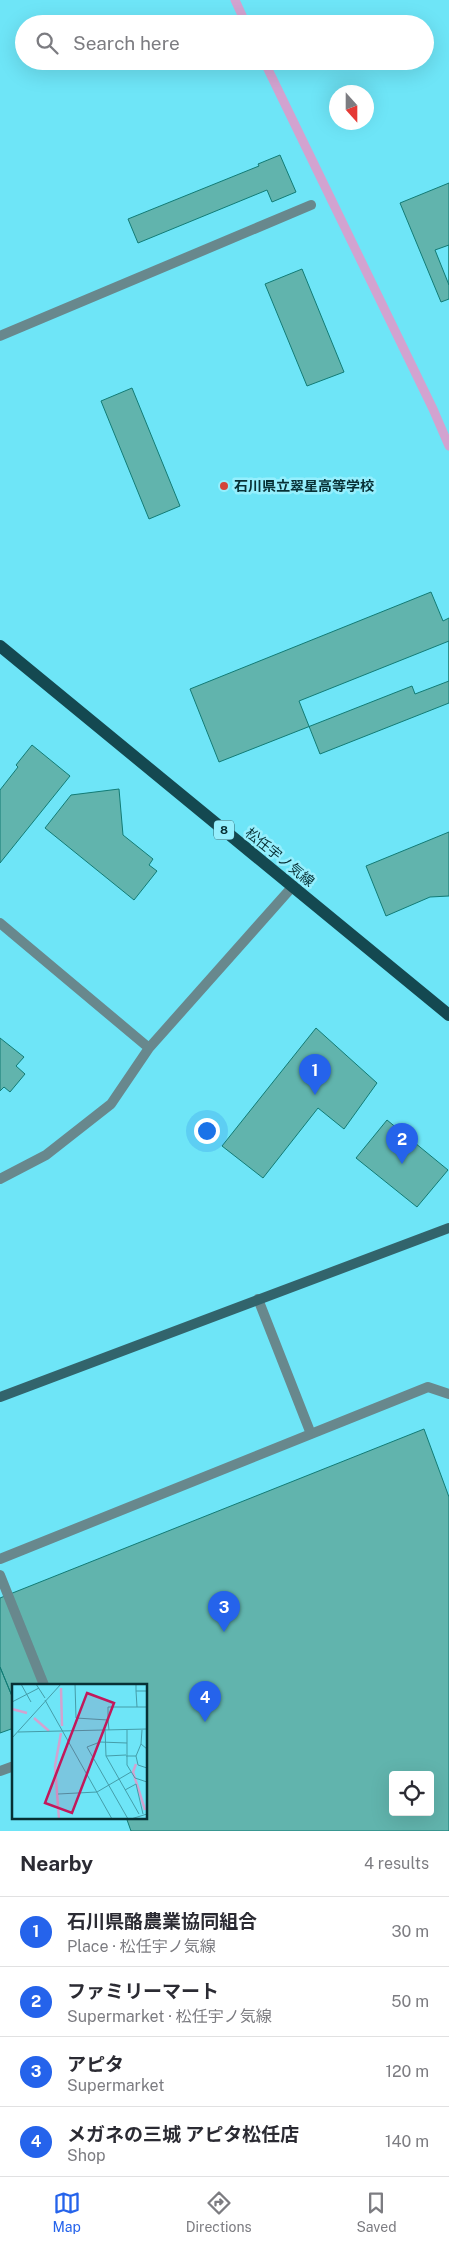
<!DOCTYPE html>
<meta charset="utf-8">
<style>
:root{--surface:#fff;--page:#f2f2f3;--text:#2b2b33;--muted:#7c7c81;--line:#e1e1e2;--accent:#2563eb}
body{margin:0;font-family:"Public Sans","Noto Sans JP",sans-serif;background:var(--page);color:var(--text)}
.controls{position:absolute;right:15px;bottom:15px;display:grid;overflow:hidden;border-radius:5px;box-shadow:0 5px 20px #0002}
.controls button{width:45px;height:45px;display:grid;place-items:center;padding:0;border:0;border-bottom:1px solid var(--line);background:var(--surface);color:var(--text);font:25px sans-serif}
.compass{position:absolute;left:329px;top:85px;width:45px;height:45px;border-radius:50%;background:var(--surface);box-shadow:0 5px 20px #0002;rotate:159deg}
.you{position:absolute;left:206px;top:1130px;width:18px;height:18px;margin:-12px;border:4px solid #fff;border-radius:50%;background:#1a73e8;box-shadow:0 0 0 8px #1a73e833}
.badge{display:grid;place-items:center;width:32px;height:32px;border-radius:50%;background:var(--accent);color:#fff;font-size:16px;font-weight:700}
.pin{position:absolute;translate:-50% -41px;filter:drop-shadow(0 1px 2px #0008)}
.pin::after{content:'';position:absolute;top:26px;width:18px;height:15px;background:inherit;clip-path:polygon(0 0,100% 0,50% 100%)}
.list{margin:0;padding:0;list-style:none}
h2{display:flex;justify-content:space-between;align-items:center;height:65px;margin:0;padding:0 20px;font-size:21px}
h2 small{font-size:16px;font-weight:400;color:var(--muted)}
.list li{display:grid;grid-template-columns:32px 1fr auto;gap:15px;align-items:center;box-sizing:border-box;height:70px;padding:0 20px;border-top:1px solid var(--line)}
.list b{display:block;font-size:19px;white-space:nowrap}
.list p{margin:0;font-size:16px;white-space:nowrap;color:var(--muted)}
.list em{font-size:16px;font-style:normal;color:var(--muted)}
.icon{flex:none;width:28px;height:28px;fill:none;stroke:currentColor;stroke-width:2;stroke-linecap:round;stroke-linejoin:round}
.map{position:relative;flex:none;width:449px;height:1831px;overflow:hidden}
.search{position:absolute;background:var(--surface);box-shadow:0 5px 20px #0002;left:15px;right:15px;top:15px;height:55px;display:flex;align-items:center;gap:12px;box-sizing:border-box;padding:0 18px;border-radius:28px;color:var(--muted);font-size:19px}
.sheet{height:345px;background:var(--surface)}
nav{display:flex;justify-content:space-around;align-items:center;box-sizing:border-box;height:70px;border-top:1px solid var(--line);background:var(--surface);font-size:14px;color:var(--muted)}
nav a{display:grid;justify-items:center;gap:2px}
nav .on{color:var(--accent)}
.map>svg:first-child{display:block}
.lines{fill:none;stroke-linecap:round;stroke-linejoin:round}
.stream{stroke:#d2a3d0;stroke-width:9}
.building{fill:#61b4ad;stroke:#127b75;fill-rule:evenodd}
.lane{stroke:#68888d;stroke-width:10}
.street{stroke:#68888d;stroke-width:10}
.secondary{stroke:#32646c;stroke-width:10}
.primary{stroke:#144951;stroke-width:12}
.poi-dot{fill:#d3453a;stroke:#95effd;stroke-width:2}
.labels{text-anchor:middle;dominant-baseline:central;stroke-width:5;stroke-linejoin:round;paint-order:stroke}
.shield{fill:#95effd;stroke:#326971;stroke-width:1}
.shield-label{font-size:12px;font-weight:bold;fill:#073035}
.poi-label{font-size:14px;font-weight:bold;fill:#073035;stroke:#95effd;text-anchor:start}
.street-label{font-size:14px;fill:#073035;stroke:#95effd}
.inset-river{fill:none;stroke:#d2a3d0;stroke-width:2.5}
.inset-road{fill:none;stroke:#459da9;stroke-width:1}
.view{fill:#c2185b;fill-opacity:0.15;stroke:#c2185b;stroke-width:2.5}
.inset-edge{fill:none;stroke:#073035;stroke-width:2.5}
</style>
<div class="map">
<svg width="449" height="1831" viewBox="0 0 449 1831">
<rect width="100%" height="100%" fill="#6ee5f7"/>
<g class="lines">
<path class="stream" d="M235,0L246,24
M264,61L433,409L449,446"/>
</g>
<path class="building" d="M280,155L296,192L272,202L267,190L138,243L128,219L259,166L258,164Z
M449,183V299L441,302L400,203Z
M449,245V285L435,250Z
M302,269L344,372L307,386L265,284Z
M132,388L180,506L149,519L101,401Z
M431,592L443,621L449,618V681L415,694L412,686L219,762L190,689Z
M449,641V703L320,754L299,701Z
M32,745L70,776L0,863V790L18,767L16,765Z
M119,789L123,835L153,859L149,865L157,871L134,900L45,828L71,795Z
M449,832V896L430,897L386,916L366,866Z
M316,1028L377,1083L344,1129L318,1108L263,1178L222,1146Z
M0,1038L24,1057L16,1066L25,1074L10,1092L4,1087L0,1091Z
M387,1120L448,1170L417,1207L356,1158Z
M424,1429L449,1497V1831H131L126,1817H146V1685H14V1701L0,1667V1598ZM393,1775H430V1812H393Z
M0,1667L14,1701V1728L0,1733Z"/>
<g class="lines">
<path class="lane" d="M258,1299L311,1434
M0,1559L428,1387L449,1394
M0,1575L44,1685
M0,1771L14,1766"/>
<path class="street" d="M0,336L311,205
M0,923L149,1048L111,1104L46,1155L0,1179
M149,1048L293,886"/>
<path class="secondary" d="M0,1397L449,1228"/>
<path class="primary" d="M0,646L449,1015"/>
</g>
<circle class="poi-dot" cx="224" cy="486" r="5"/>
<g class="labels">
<rect class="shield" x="214" y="820.5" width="20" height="19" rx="4"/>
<g class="shield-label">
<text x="224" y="830">8</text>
</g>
<g class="poi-label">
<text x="234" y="486">石川県立翠星高等学校</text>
</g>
<g class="street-label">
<text transform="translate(280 857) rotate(39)">松任宇ノ気線</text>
</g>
</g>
<g transform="translate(12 1684)">
<rect width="135" height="135" fill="#6ee5f7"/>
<path class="inset-river" d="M49,4L50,42M0,25L15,29M22,34L37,47M124,80L121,88L133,126M47,135L43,82L49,49"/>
<path class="inset-road" d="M9,0L19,18M24,0L33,14M63,0L64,34L96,36L97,46M124,0V7H135M124,7L125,23H135M33,16L100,135M0,18L27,4M96,36V23H125M93,45L94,72L127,130M115,46V81L123,94L135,98M130,46L129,60L135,65M6,48L135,45M0,54L49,0M115,59L88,58L75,63L116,135M94,72L114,71M114,72H124L129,60M124,72L126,81L135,84M113,106L124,100L131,130M46,110L85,108L119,88M119,135L135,130"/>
<path class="view" d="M75,9L102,19L60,129L33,119Z"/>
<rect width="135" height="135" class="inset-edge"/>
</g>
</svg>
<div class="controls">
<button><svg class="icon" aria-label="locate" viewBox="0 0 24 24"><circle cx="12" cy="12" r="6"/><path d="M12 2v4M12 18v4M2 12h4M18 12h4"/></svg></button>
</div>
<svg class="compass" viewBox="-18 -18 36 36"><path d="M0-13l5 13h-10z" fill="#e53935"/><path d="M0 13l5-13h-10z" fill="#7c7c81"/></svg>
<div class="you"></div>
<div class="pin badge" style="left:315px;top:1095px">1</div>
<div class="pin badge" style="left:402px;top:1164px">2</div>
<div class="pin badge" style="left:224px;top:1632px">3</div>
<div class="pin badge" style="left:205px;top:1722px">4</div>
<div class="search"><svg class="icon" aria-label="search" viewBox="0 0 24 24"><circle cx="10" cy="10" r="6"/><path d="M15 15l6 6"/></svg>Search here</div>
</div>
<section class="sheet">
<h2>Nearby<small>4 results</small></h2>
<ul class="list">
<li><span class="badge">1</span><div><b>石川県酪農業協同組合</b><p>Place · 松任宇ノ気線</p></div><em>30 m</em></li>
<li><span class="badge">2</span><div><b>ファミリーマート</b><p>Supermarket · 松任宇ノ気線</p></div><em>50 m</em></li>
<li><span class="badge">3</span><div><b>アピタ</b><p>Supermarket</p></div><em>120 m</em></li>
<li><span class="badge">4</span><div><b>メガネの三城 アピタ松任店</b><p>Shop</p></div><em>140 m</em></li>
</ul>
</section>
<nav>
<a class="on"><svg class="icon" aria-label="map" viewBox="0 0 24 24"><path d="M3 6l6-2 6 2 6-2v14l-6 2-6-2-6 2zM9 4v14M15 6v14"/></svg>Map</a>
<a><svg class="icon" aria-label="directions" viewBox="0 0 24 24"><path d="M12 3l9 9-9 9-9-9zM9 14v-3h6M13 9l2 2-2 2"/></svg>Directions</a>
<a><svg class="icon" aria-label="saved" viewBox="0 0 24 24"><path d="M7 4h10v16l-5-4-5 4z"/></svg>Saved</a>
</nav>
